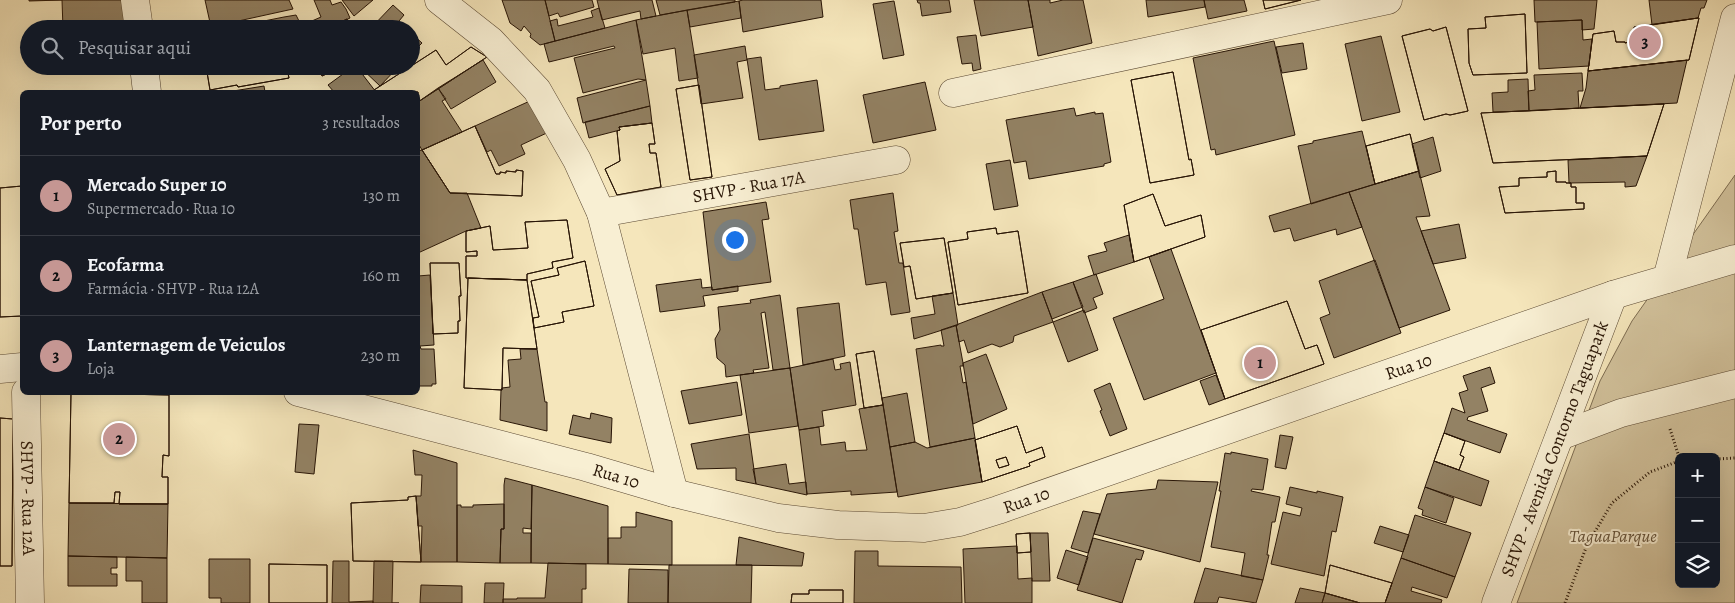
<!DOCTYPE html>
<html lang="pt">
<meta charset="utf-8">
<style>
:root{--surface:#171b24;--page:#242831;--text:#f1f3f6;--muted:#9ea1a6;--line:#363941;--accent:#c59692}
body{margin:0;font-family:Alegreya,serif;background:var(--page);color:var(--text)}
.controls{position:absolute;right:15px;bottom:15px;display:grid;overflow:hidden;border-radius:8px;box-shadow:0 5px 20px #0002}
.controls button{width:45px;height:45px;display:grid;place-items:center;padding:0;border:0;border-bottom:1px solid var(--line);background:var(--surface);color:var(--text);font:25px sans-serif}
.you{position:absolute;left:734px;top:239px;width:18px;height:18px;margin:-12px;border:4px solid #fff;border-radius:50%;background:#1a73e8;box-shadow:0 0 0 8px #1a73e833}
.badge{display:grid;place-items:center;width:32px;height:32px;border-radius:50%;background:var(--accent);color:#111;font-size:16px;font-weight:700}
.pin{position:absolute;translate:-50% -50%;border:2px solid #fff;box-shadow:0 1px 5px #0006}
.list{margin:0;padding:0;list-style:none}
h2{display:flex;justify-content:space-between;align-items:center;height:65px;margin:0;padding:0 20px;font-size:21px}
h2 small{font-size:16px;font-weight:400;color:var(--muted)}
.list li{display:grid;grid-template-columns:32px 1fr auto;gap:15px;align-items:center;box-sizing:border-box;height:80px;padding:0 20px;border-top:1px solid var(--line)}
.list b{display:block;font-size:19px;white-space:nowrap}
.list p{margin:0;font-size:16px;white-space:nowrap;color:var(--muted)}
.list em{font-size:16px;font-style:normal;color:var(--muted)}
.icon{flex:none;width:28px;height:28px;fill:none;stroke:currentColor;stroke-width:2;stroke-linecap:round;stroke-linejoin:round}
.map{position:relative;flex:none;width:1735px;height:603px;overflow:hidden}
.search{position:absolute;background:var(--surface);box-shadow:0 5px 20px #0002;left:20px;top:20px;width:400px;height:55px;display:flex;align-items:center;gap:12px;box-sizing:border-box;padding:0 18px;border-radius:28px;color:var(--muted);font-size:19px}
.panel{position:absolute;background:var(--surface);box-shadow:0 5px 20px #0002;left:20px;top:90px;width:400px;height:305px;border-radius:8px}
.map>svg:first-child{display:block}
.green{fill:#d2c29c;stroke:#7d6c51;fill-rule:evenodd}
.building{fill:#938264;stroke:#281506;fill-rule:evenodd}
.lines{fill:none;stroke-linecap:round;stroke-linejoin:round}
.minor-casing{stroke:#5b4933;stroke-width:29}
.path{stroke:#281506;stroke-width:3;stroke-dasharray:1 2.5;stroke-linecap:butt}
.minor{stroke:#f8efd3;stroke-width:28}
.labels{text-anchor:middle;dominant-baseline:central;stroke-width:4;stroke-linejoin:round;paint-order:stroke}
.street-label{font-size:18px;fill:#281506;stroke:#f8efd3}
.park-label{font-size:18px;font-style:italic;fill:#64523a;stroke:#f8efd3}
</style>
<div class="map">
<svg width="1735" height="603" viewBox="0 0 1735 603">
<rect width="100%" height="100%" fill="#f5e6bb"/>
<filter id="stains"><feTurbulence type="fractalNoise" baseFrequency=".004" numOctaves="4"/><feColorMatrix values="0 0 0 0 .2 0 0 0 0 .09 0 0 0 0 .02 0 0 0 .5 -.17"/></filter>
<radialGradient id="worn" r=".72"><stop offset=".6" stop-color="#630" stop-opacity="0"/><stop offset="1" stop-color="#630" stop-opacity=".3"/></radialGradient>
<path class="green" d="M1735,175V603H1517L1600,381L1632,321ZM1679,457H1716V584H1679Z"/>
<path class="building" d="M29,0H126L129,23L112,24L102,29H63L62,0L29,1Z
M205,0H289L293,9L211,27Z
M314,0H330L332,5L341,2L346,9L350,18L326,29H303L302,27L306,26L305,24L321,17Z
M342,0H373L354,16Z
M502,0H545L555,41L540,45L530,37L531,34L524,26L521,31L510,23Z
M545,0H592L594,7L560,17L558,13L549,16Z
M597,0H652L656,16L641,19L640,11L602,20Z
M656,0H735V2L660,15Z
M743,0H821L823,17L743,32L739,1Z
M917,0H949L951,12L922,16L920,3H918Z
M974,0H1028L1033,27L981,36Z
M1028,0H1050V3L1063,0H1083L1092,43L1038,56Z
M1146,0H1204L1205,7L1148,17Z
M1204,0H1244L1247,11L1208,19Z
M1263,0H1301L1265,9Z
M1263,0H1301L1265,9Z
M1534,0H1597L1594,29L1582,30V20L1535,22Z
M1649,0H1707L1704,8H1701L1698,18L1652,25Z
M739,1L741,18L690,27L687,10Z
M894,1L904,55L883,59L873,4Z
M393,5L404,15L399,21L391,29H370Z
M599,8L605,28L555,41L550,21L557,19L558,26L593,17L591,11Z
M687,10L698,78L679,81L675,48L643,54L636,20Z
M1525,14L1527,73L1473,75L1469,63L1468,29L1486,28L1485,17Z
M1525,14L1527,73L1473,75L1469,63L1468,29L1486,28L1485,17Z
M296,15L303,29H224L284,17Z
M1698,18H1699L1689,60L1588,71L1593,34L1614,31L1616,42H1625V43L1629,42V44L1636,43L1634,27Z
M1698,18H1699L1689,60L1588,71L1593,34L1614,31L1616,42H1625V43L1629,42V44L1636,43L1634,27Z
M347,19L351,29H326Z
M347,19L351,29H326Z
M636,20L646,80L638,79L583,93L574,58L615,48L614,46L549,62L544,44Z
M1582,20L1583,40L1592,39L1589,66L1539,69L1537,22Z
M1446,27L1468,111L1450,115L1446,114L1424,120L1402,36L1430,29L1433,31Z
M1446,27L1468,111L1450,115L1446,114L1424,120L1402,36L1430,29L1433,31Z
M411,33L422,43L411,54Z
M976,35L981,69L973,71L972,63L962,64L957,37Z
M1381,36L1400,112L1362,121L1345,44Z
M1274,41L1295,135L1216,155L1215,149L1211,150L1193,58Z
M1303,43L1307,69L1282,73L1276,47Z
M745,46L747,60L737,62L743,98L701,104L694,55Z
M471,47L487,57L418,102V92H376L374,90L436,50L446,65Z
M471,47L487,57L418,102V92H376L374,90L436,50L446,65Z
M761,57L765,90L780,88V86L817,80L824,131L759,140L747,59Z
M483,60L496,82L451,109L438,88Z
M1687,60L1677,103L1580,108L1586,88L1588,71Z
M206,66H273L274,72L287,69L289,78L238,87L237,85L210,90Z
M206,66H273L274,72L287,69L289,78L238,87L237,85L210,90Z
M318,66H344L322,76Z
M318,66H344L322,76Z
M354,66H356L376,92H334L328,85Z
M359,66H399L380,86Z
M1173,72L1189,160L1191,159L1194,175L1150,183L1131,80Z
M1173,72L1189,160L1191,159L1194,175L1150,183L1131,80Z
M1582,73L1583,91H1578L1579,108L1529,111L1528,91L1535,90L1534,75Z
M1528,79L1529,111L1493,112L1492,93L1508,92V80Z
M646,80L650,106L583,123L577,98Z
M925,82L936,130L873,143L863,95Z
M699,85L712,177L690,180L676,89Z
M699,85L712,177L690,180L676,89Z
M264,86L265,92H227Z
M438,88L446,99L442,101L462,132L422,150L418,143V102Z
M532,100L551,131L521,145L525,154L499,166L491,150L487,152L475,126Z
M1664,104L1647,156L1493,163L1481,113Z
M1664,104L1647,156L1493,163L1481,113Z
M650,106L652,123L619,127L620,130L589,138L585,122Z
M1074,108L1076,116L1095,112V114L1103,113L1111,162L1104,164V166L1029,179L1026,161L1014,163L1006,120Z
M652,123L655,144H649L650,153H656L661,187L617,195L605,169L620,161L617,131L620,130L619,127Z
M652,123L655,144H649L650,153H656L661,187L617,195L605,169L620,161L617,131L620,130L619,127Z
M475,126L496,174H500V172L506,173V171L516,172V170L523,171L522,196L450,193L422,150Z
M475,126L496,174H500V172L506,173V171L516,172V170L523,171L522,196L450,193L422,150Z
M1362,131L1375,184L1311,204L1298,146L1313,143V141Z
M1410,134L1419,171L1375,184L1366,146Z
M1410,134L1419,171L1375,184L1366,146Z
M1433,137L1441,171L1420,178L1412,144Z
M422,150L450,193H467L481,228L466,231L418,253V151Z
M1647,156L1636,186L1625,187V182L1569,183L1568,160Z
M1010,160L1018,206L994,210L986,164Z
M1419,171L1430,216L1416,217L1450,310L1399,328L1349,192Z
M1556,171V182H1566V183H1571V187H1576V203H1584V209L1505,213L1499,187L1519,186V178L1547,177V172Z
M1556,171V182H1566V183H1571V187H1576V203H1584V209L1505,213L1499,187L1519,186V178L1547,177V172Z
M22,186V316L0,317V188Z
M22,186V316L0,317V188Z
M1349,192L1362,227L1337,235L1336,229L1295,241H1294L1290,228L1274,232L1269,216Z
M893,193L898,231L894,232L899,263H903L910,312L891,315L886,282L866,285L858,229H854L850,200Z
M1153,194L1165,226L1201,215L1205,237L1134,262L1124,205Z
M1153,194L1165,226L1201,215L1205,237L1134,262L1124,205Z
M766,202L769,219L762,220L771,282L712,290L703,212Z
M567,220L573,258L552,262L553,268L527,274V280L466,278V256H477V251L466,252V231L490,226L493,250L528,248L525,222Z
M567,220L573,258L552,262L553,268L527,274V280L466,278V256H477V251L466,252V231L490,226L493,250L528,248L525,222Z
M1459,224L1466,258L1433,264L1421,231Z
M996,228L997,234L1018,231L1028,293L958,305L948,242L968,239L967,232Z
M996,228L997,234L1018,231L1028,293L958,305L948,242L968,239L967,232Z
M1129,235L1134,262L1094,275L1088,256L1107,251L1104,243Z
M944,238L953,293L916,299L910,266L904,267L900,243Z
M944,238L953,293L916,299L910,266L904,267L900,243Z
M1171,249L1216,373L1144,400L1113,318L1164,299L1149,257Z
M1375,260L1401,333L1334,358L1320,318L1330,314L1319,281Z
M585,261L594,306L562,312L564,322L534,328L533,318L539,317L531,281L559,275L557,268Z
M585,261L594,306L562,312L564,322L534,328L533,318L539,317L531,281L559,275L557,268Z
M430,263H459L461,296H459L460,321H458V333L433,334Z
M430,263H459L461,296H459L460,321H458V333L433,334Z
M1096,274L1103,294L1093,298L1097,308L1084,313L1073,282Z
M430,275L434,345L420,346L421,349H434L436,384H432V386H418V276Z
M468,278L527,280L537,349L503,348L502,390L464,388Z
M468,278L527,280L537,349L503,348L502,390L464,388Z
M701,279L702,288L712,287V290L738,286V291L703,296L705,306L660,312L656,285Z
M1073,282L1083,307L1052,319L1042,292Z
M1042,292L1053,322L1014,336L1013,342L1000,347L992,344L968,353L964,340L959,342L956,325Z
M953,293L958,325L914,339L911,318L935,314L932,296Z
M780,295L790,368L773,370L765,312L761,313L769,368L753,370L754,373L726,377L725,365L717,358L715,339L720,330L718,307L751,303L750,300Z
M1287,301L1305,349L1317,345L1324,364L1225,399L1201,330Z
M1287,301L1305,349L1317,345L1324,364L1225,399L1201,330Z
M839,303L845,356L803,365L797,308Z
M1084,310L1098,350L1068,362L1053,322Z
M956,325L963,363V366H960L963,383L966,382L975,438L930,447L916,349L941,345V346H944L941,330Z
M520,349H537L545,402H547V431L500,420L501,390L502,388L510,387L508,360L521,359Z
M874,351L883,405L864,408L856,354Z
M874,351L883,405L864,408L856,354Z
M986,354L1007,409L973,424L963,363Z
M833,359L835,370L841,369L840,364L850,362L856,405L822,411L824,426L799,430L790,368Z
M1490,367L1495,383L1481,388L1488,411L1468,417L1467,420L1507,434L1500,453L1444,433L1452,408L1465,413L1459,393L1468,390L1463,376Z
M790,368L798,426L749,433L740,375Z
M1216,375L1225,399L1209,405L1200,381Z
M737,382L742,415L689,424L681,391Z
M1110,383L1127,429L1110,436L1100,411L1102,410L1094,390Z
M71,393L169,395V456L163,455L162,477H168V504H119L120,492H115L114,503H69Z
M71,393L169,395V456L163,455L162,477H168V504H119L120,492H115L114,503H69Z
M907,393L915,442L890,447L882,398Z
M883,405L897,492L851,495V491L807,494L799,430L819,427L821,445L845,442L846,451L867,450L859,409Z
M591,413L612,418L611,443L569,434L573,415L590,419Z
M0,418L13,419L12,566H0Z
M0,418L13,419L12,566H0Z
M299,424L319,425L314,474L295,472Z
M1017,426L1026,453L1042,447L1045,457L1029,463L1030,466L982,482L975,440ZM1006,457L1009,465L999,468L996,460Z
M1017,426L1026,453L1042,447L1045,457L1029,463L1030,466L982,482L975,440ZM1006,457L1009,465L999,468L996,460Z
M1444,433L1465,441L1460,455L1464,457L1459,470L1434,461Z
M1444,433L1465,441L1460,455L1464,457L1459,470L1434,461Z
M749,434L756,484L736,480V468L697,469L691,444Z
M1280,435L1293,437L1286,469L1275,467Z
M975,438L982,482L898,497L890,447L915,442L927,448Z
M413,450L457,463V562H421L422,526H418L416,496H421L422,475H415Z
M1231,452L1268,459L1263,490L1252,489L1251,491L1280,497L1275,522H1272L1267,555H1269L1263,580L1241,576L1245,553L1211,547L1221,491H1219L1225,453L1231,454Z
M1434,461L1489,481L1481,506L1425,487Z
M786,464L789,484L806,482L807,495L756,484L753,469Z
M505,478L532,485L531,529L523,528V533H531V563H500L501,529H504V485Z
M1158,480L1218,482L1200,562L1094,534L1107,494L1156,489Z
M532,485L608,506V564L531,563Z
M1290,487L1317,493V491L1343,497L1336,532L1332,531L1324,576L1271,564L1283,512L1300,516L1302,508L1286,504Z
M1425,487L1454,498L1446,523L1422,515L1423,510L1418,508Z
M416,496L421,562L353,561L351,503L408,500V497Z
M416,496L421,562L353,561L351,503L408,500V497Z
M69,503L168,504L167,558L68,556Z
M504,504V529H501L500,563L457,562V505H461V507H473V505Z
M1083,511L1100,514L1088,553L1071,548Z
M636,512L672,521V565L608,564V538H621V527H636Z
M1415,515L1471,533L1455,577L1401,558Z
M1380,526L1409,535L1403,552L1374,543Z
M1030,533H1048L1050,581H1032Z
M1030,533L1031,552L1017,553L1016,534Z
M1030,533L1031,552L1017,553L1016,534Z
M739,537L804,553L802,566L736,565Z
M1093,538L1144,551L1141,560L1136,559L1122,603L1077,590Z
M1017,546L1018,579L1032,578V603H965L963,549Z
M1066,550L1088,557L1079,585L1057,578Z
M855,551H878V566L961,567L962,603H854Z
M68,556L117,557V568H111V574H117V586H68Z
M126,557L167,558V603H142V581H126Z
M1401,558L1455,577L1447,598L1412,587L1411,591L1442,600L1441,603H1385Z
M209,559H250V603H221V598H209Z
M333,561H349V602L373,601V603H332Z
M374,561H393L392,603H399H373Z
M548,563L586,564V589H582V603H503V599H517V598H545Z
M269,564L327,565V603H269Z
M269,564L327,565V603H269Z
M669,565H752L751,603H668Z
M1330,565L1392,583L1385,603H1360L1325,593Z
M1330,565L1392,583L1385,603H1360L1325,593Z
M1205,568L1263,580L1256,603L1219,597L1217,603H1194Z
M629,569L668,570V603H628Z
M485,583H504L503,603H484Z
M421,585L462,586V603H420Z
M1300,588L1325,593L1322,603H1295Z
M809,590H843V603H791L792,594H809Z
M809,590H843V603H791L792,594H809Z
M1325,593L1360,603H1322Z"/>
<g class="lines">
<defs>
<g id="minor">
<path d="M135,0L139,29"/>
<path d="M439,0L491,41L537,90L577,160L601,213L674,493"/>
<path d="M144,66L147,92"/>
<path d="M953,93L1388,0"/>
<path id="s1" d="M601,213L896,160"/>
<path d="M1667,279L1735,18"/>
<path d="M0,369L22,367"/>
<path id="s2" d="M26,392L30,603"/>
<path id="s3" d="M298,392L586,467L674,493L778,518L838,525L924,528L960,522L998,510L1613,295L1735,259"/>
<path d="M1560,436L1621,413L1735,384"/>
<path id="s4" d="M1496,603L1613,295"/>
</g>
</defs>
<use href="#minor" class="minor-casing"/>
<path class="path" d="M1670,429L1679,457
M1716,459L1735,458
M1565,603L1587,545L1612,503L1650,472L1679,461"/>
<use href="#minor" class="minor"/>
</g>
<g class="labels">
<g class="street-label">
<text stroke="none"><textPath href="#s1" startOffset="150">SHVP - Rua 17A</textPath></text>
<text stroke="none"><textPath href="#s3" startOffset="1154">Rua 10</textPath></text>
<text stroke="none"><textPath href="#s4" startOffset="165">SHVP - Avenida Contorno Taguapark</textPath></text>
<text stroke="none"><textPath href="#s3" startOffset="329">Rua 10</textPath></text>
<text stroke="none"><textPath href="#s2" startOffset="106">SHVP - Rua 12A</textPath></text>
<text stroke="none"><textPath href="#s3" startOffset="749">Rua 10</textPath></text>
</g>
<g class="park-label">
<text x="1613" y="536">TaguaParque</text>
</g>
</g>
<rect width="100%" height="100%" filter="url(#stains)"/>
<rect width="100%" height="100%" fill="url(#worn)"/>
</svg>
<div class="controls">
<button>+</button>
<button>−</button>
<button><svg class="icon" aria-label="layers" viewBox="0 0 24 24"><path d="M12 4l9 5-9 5-9-5zM3 14l9 5 9-5"/></svg></button>
</div>
<div class="you"></div>
<div class="pin badge" style="left:1260px;top:363px">1</div>
<div class="pin badge" style="left:119px;top:439px">2</div>
<div class="pin badge" style="left:1645px;top:42px">3</div>
<div class="search"><svg class="icon" aria-label="search" viewBox="0 0 24 24"><circle cx="10" cy="10" r="6"/><path d="M15 15l6 6"/></svg>Pesquisar aqui</div>
<section class="panel">
<h2>Por perto<small>3 resultados</small></h2>
<ul class="list">
<li><span class="badge">1</span><div><b>Mercado Super 10</b><p>Supermercado · Rua 10</p></div><em>130 m</em></li>
<li><span class="badge">2</span><div><b>Ecofarma</b><p>Farmácia · SHVP - Rua 12A</p></div><em>160 m</em></li>
<li><span class="badge">3</span><div><b>Lanternagem de Veiculos</b><p>Loja</p></div><em>230 m</em></li>
</ul>
</section>
</div>
